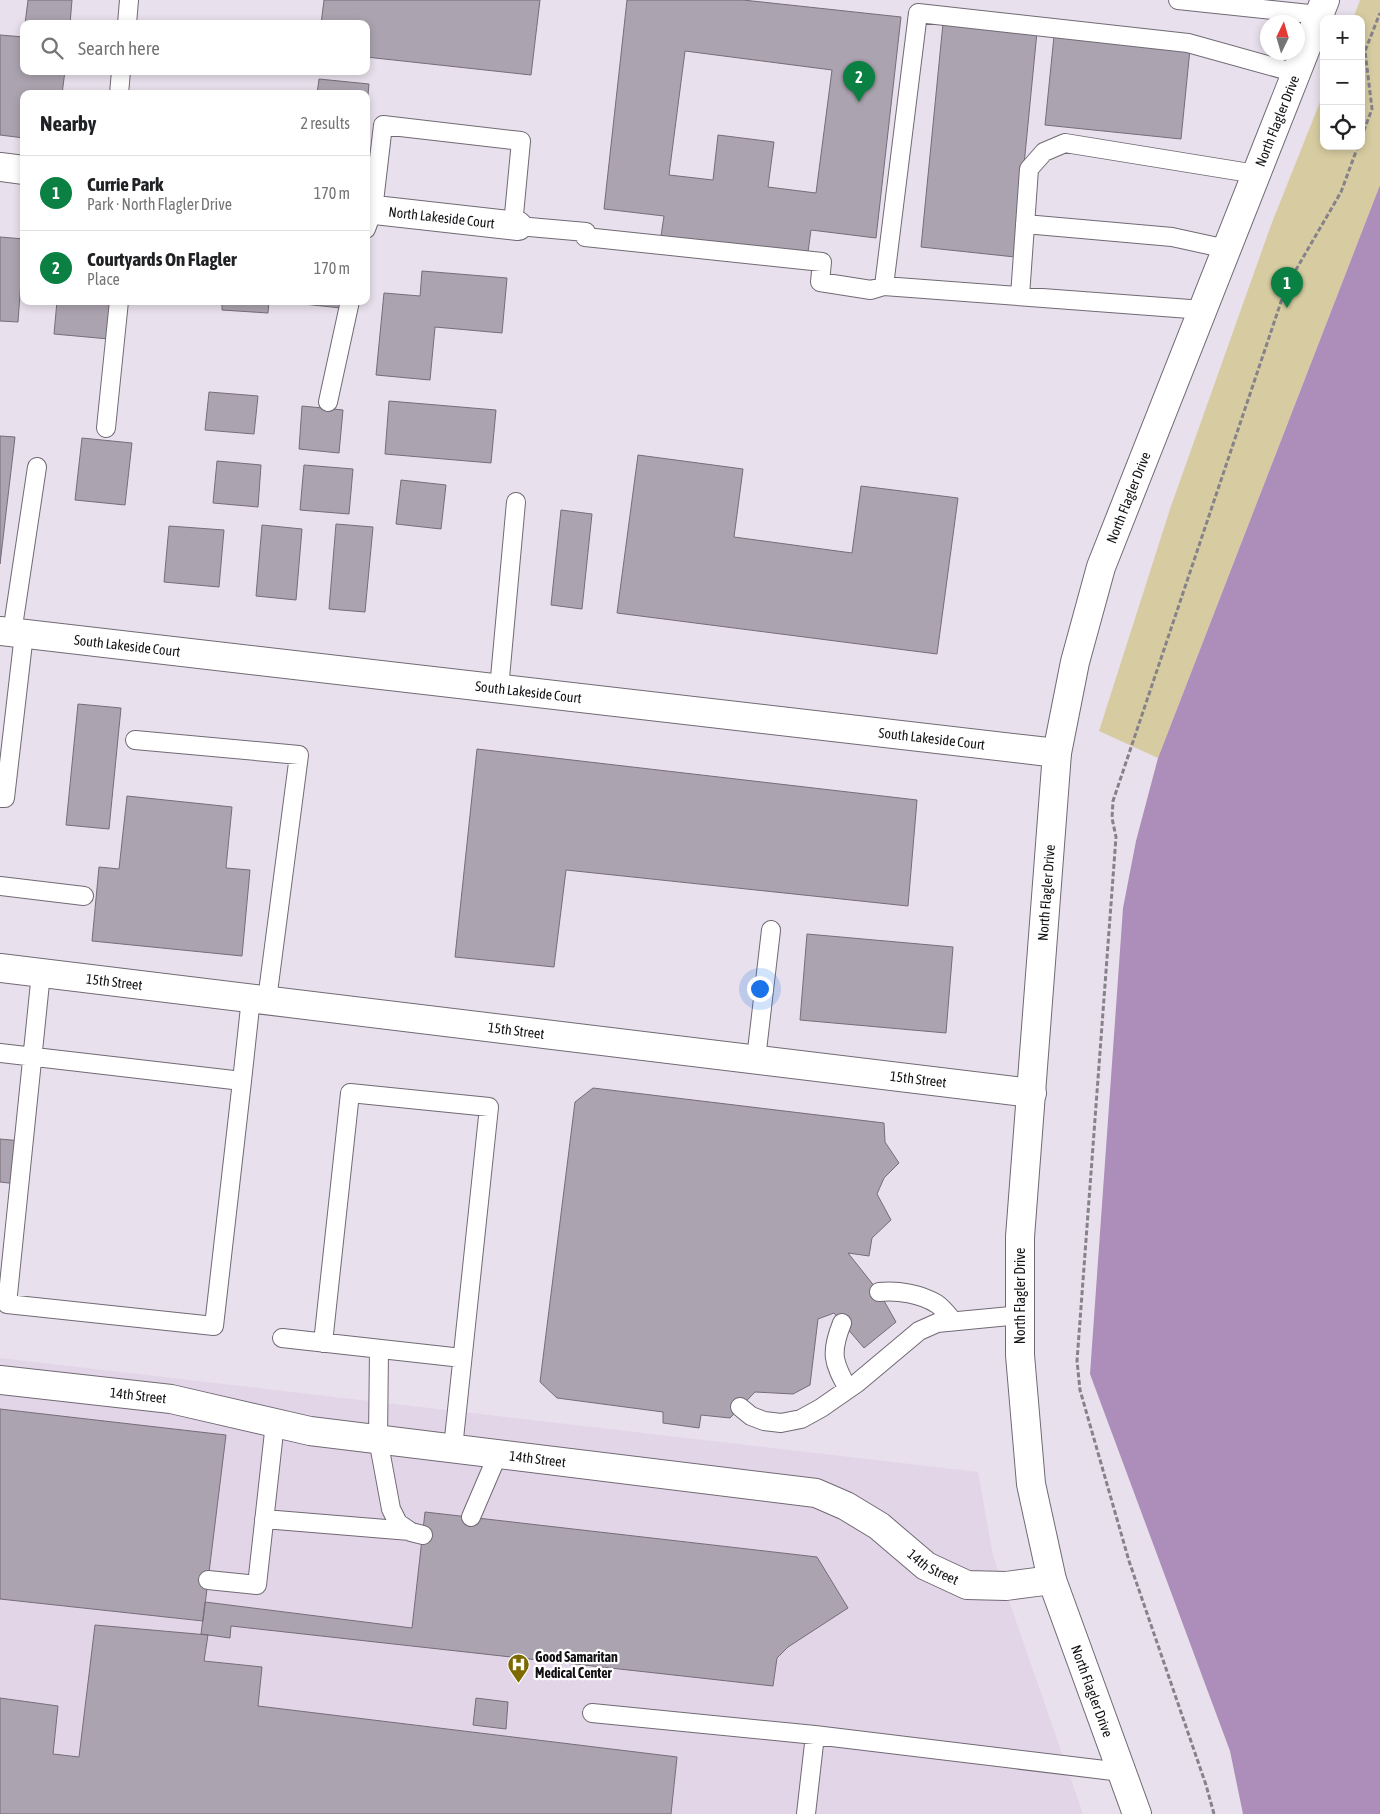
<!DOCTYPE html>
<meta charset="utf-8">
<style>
:root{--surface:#fff;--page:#f6f6f6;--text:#202124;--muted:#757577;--line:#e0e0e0;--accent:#0b8043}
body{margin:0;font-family:"Asap Condensed",sans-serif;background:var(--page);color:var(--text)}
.controls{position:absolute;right:15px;top:15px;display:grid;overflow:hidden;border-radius:10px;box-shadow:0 2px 8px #0003}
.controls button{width:45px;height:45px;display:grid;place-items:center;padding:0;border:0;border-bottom:1px solid var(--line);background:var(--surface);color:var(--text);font:25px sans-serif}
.compass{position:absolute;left:1260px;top:15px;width:45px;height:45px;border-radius:50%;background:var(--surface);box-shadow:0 2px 8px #0003;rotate:5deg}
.you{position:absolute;left:759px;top:988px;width:18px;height:18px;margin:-12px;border:4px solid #fff;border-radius:50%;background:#1a73e8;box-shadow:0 0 0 8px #1a73e833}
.badge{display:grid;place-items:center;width:32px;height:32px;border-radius:50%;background:var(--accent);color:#fff;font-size:16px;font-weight:700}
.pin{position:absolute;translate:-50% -41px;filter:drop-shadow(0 1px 2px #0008)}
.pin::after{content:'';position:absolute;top:26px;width:18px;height:15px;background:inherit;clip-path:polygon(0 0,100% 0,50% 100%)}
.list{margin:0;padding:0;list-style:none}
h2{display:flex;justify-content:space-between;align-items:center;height:65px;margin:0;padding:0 20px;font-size:21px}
h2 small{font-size:16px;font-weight:400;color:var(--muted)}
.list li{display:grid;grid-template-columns:32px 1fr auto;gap:15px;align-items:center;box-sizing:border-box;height:75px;padding:0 20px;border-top:1px solid var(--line)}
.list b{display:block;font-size:19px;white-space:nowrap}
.list p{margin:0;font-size:16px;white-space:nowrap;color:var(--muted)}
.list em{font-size:16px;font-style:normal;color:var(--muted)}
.icon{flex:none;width:28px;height:28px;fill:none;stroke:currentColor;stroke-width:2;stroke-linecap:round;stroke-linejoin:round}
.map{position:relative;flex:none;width:1380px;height:1814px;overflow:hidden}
.search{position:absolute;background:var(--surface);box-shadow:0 2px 8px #0003;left:20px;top:20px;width:350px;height:55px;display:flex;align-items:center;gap:12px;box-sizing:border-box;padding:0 18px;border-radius:10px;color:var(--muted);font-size:19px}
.panel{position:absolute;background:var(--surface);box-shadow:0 2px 8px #0003;left:20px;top:90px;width:350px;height:215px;border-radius:10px}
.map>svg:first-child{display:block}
.built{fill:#e2d5e8}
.green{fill:#d7cca1}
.water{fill:#ad8eba}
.building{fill:#aba3af;stroke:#756d78;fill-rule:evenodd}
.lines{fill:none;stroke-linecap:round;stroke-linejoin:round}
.lane-casing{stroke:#716974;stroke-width:20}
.street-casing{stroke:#716974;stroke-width:30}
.secondary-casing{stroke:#716974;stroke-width:30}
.path{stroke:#87828a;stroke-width:3;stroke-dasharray:5 2.5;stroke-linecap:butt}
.lane{stroke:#fff;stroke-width:18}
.street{stroke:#fff;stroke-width:28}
.secondary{stroke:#fff;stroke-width:28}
.labels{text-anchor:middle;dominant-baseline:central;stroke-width:4.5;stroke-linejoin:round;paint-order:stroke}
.street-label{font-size:14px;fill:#141115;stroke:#fff}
.poi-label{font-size:14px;font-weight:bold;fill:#141115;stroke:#fff;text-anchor:start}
</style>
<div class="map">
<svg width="1380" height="1814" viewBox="0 0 1380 1814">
<rect width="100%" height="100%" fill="#e8e0ec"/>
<path class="built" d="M0,1358L978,1472L993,1555L1083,1814H0Z"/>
<path class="green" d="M1360,0H1380V185L1158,758L1099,731L1170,509L1271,225L1324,92V146H1361V19H1353Z"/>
<path class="water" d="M1380,185V1814H1243L1230,1751L1090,1374L1123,908L1136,841L1158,758Z"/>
<path class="building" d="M28,0H72L70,24H25Z
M324,0H540L531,75L366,57V24H321Z
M627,0H743L901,17L876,238L811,230L808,252L661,236L664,216L604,209ZM685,51L832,70L816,193L768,187L774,142L718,135L713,180L669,175Z
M943,23L1037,32L1015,257L921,247Z
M0,35L24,37V35V71H65L62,94H24V138L0,135Z
M1054,36L1190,49L1181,139L1045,125Z
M319,79L369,84L366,116V94H317Z
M0,237L24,239L18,322L0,321Z
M422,271L507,278L502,333L435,327L430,380L376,375L384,293L420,296Z
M57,301H112L109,339L54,334Z
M222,301H269L268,313L222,310Z
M294,301H341V308L294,303Z
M209,392L258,396L254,434L205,430Z
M389,401L496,410L491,463L385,454Z
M302,406L343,410L339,453L299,449Z
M0,436L15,437L0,564Z
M82,438L132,443L125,505L75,500Z
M638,455L743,469L734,537L852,553L861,486L958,498L937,654L617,613Z
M217,461L261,465L258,507L213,503Z
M304,465L353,469L349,514L300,510Z
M401,480L446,485L441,529L396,524Z
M561,510L592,514L582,609L551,605Z
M336,524L373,527L365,612L329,609Z
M262,525L302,529L296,600L256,596Z
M169,526L224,530L219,587L164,582Z
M78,704L121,708L109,829L66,825Z
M477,749L917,800L908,906L566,870L554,967L455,957Z
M127,796L232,807L226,868L250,870L242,956L92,941L99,867L119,869Z
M807,934L953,947L946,1033L800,1020Z
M593,1088L884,1123L885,1142L899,1163L884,1178L877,1194L891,1220L872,1238L869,1256L848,1253L879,1292L896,1322L864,1348L834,1313L818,1319L810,1385L793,1394L755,1392L730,1418L701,1415L699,1428L663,1423V1412L557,1398L540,1382L575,1102Z
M0,1139L22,1141L17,1184L0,1182Z
M0,1409L226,1435L203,1621L0,1599Z
M425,1512L817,1557L848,1608L788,1647L777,1658L773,1686L231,1626L230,1638L201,1634L205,1602L412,1628Z
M95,1625L208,1635L204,1661L262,1667L258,1706L677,1757L671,1814H0V1698L58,1706L53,1754L79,1757Z
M476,1698L508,1702L506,1729L473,1725Z"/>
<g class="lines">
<defs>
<path id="lane" d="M1178,0L1319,15
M127,24L129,0
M119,94L121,71
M1025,224L1172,237L1227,249
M518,226L586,232
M366,229L373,210L383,125L521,141L513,225
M585,237L822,262L820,282L871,290L884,286
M1020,296L1029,169L1044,152L1065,143L1256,174
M1203,310L884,286L918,13L1188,43L1296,73
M328,402L350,301
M106,428L119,301
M12,633L37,467
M499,689L516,502
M135,740L299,755L267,1000
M0,798H5L24,634
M0,886L84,896
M41,973L7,1304L214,1326L242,1081
M0,1053L242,1081L251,998
M756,1059L771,930
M879,1292C898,1290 921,1294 937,1304C943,1308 948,1315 953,1321
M842,1323C830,1353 833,1362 848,1389
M282,1338L462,1358
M323,1343L350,1093L489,1107L453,1448
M379,1349L378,1439L391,1509L398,1523L411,1532L423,1535
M740,1407L751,1416L764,1421L781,1423L801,1419L821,1408L857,1383L919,1331L937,1323L1020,1315
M471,1517L498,1454
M264,1519L410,1531
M208,1580L257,1585L275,1423
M592,1713L815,1735L1121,1772
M806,1814L815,1735"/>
<g id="street">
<path d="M0,167L24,170"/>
<path id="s1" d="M366,209L518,226"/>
<path id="s2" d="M0,631L1057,753"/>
<path id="s3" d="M0,968L1032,1093"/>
<path id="s4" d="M0,1380L171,1399L310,1431L816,1493L846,1506L879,1526L926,1566L967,1585L1006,1586L1052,1580"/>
</g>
<g id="secondary">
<path id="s5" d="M1137,1814L1052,1580L1031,1484L1020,1355V1237L1057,753L1075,662L1101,567L1325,0"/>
</g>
</defs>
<use href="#lane" class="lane-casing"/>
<use href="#street" class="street-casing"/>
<use href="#secondary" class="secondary-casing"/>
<path class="path" d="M1361,138L1372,109L1365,51L1380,13
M1214,1814L1206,1785L1129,1561L1080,1390L1077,1361L1116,837L1112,818L1113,801L1286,287L1341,192L1358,146"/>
<use href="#lane" class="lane"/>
<use href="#street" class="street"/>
<use href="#secondary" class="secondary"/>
</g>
<defs>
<symbol id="hospital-pin" viewBox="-11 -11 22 30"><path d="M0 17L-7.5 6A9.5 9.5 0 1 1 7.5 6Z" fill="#7d6900" stroke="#fff"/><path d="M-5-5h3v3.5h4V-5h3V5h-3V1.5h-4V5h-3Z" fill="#fff"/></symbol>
</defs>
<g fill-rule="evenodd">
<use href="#hospital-pin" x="506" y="1652" width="25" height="34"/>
</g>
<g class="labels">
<g class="street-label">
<text stroke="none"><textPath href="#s5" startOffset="1751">North Flagler Drive</textPath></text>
<text stroke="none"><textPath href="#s1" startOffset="76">North Lakeside Court</textPath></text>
<text stroke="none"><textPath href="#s5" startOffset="1346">North Flagler Drive</textPath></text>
<text stroke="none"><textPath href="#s2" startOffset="128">South Lakeside Court</textPath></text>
<text stroke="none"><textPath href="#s2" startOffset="532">South Lakeside Court</textPath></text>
<text stroke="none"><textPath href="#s2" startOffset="938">South Lakeside Court</textPath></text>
<text stroke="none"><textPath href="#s5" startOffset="940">North Flagler Drive</textPath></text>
<text stroke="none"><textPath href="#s3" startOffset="115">15th Street</textPath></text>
<text stroke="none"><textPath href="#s3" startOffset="520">15th Street</textPath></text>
<text stroke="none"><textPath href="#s3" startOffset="925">15th Street</textPath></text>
<text transform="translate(1020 1296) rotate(-90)">North Flagler Drive</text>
<text stroke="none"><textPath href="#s4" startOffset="139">14th Street</textPath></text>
<text stroke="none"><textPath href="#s4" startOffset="544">14th Street</textPath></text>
<text stroke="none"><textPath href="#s4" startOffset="964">14th Street</textPath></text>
<text transform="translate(1092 1691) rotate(70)">North Flagler Drive</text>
</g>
<g class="poi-label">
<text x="535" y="1657">Good Samaritan<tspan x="535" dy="16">Medical Center</tspan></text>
</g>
</g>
</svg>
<div class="controls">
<button>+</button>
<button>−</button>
<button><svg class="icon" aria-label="locate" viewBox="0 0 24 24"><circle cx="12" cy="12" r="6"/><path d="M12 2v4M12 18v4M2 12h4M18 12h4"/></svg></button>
</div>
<svg class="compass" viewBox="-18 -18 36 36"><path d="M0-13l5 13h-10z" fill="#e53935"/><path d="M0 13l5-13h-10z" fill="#757577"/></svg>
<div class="you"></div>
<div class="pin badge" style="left:1287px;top:308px">1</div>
<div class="pin badge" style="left:859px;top:102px">2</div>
<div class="search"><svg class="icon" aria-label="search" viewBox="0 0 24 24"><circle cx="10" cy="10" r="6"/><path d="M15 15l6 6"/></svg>Search here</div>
<section class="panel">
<h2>Nearby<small>2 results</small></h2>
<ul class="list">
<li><span class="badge">1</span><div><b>Currie Park</b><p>Park · North Flagler Drive</p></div><em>170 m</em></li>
<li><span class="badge">2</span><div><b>Courtyards On Flagler</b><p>Place</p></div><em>170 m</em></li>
</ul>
</section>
</div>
